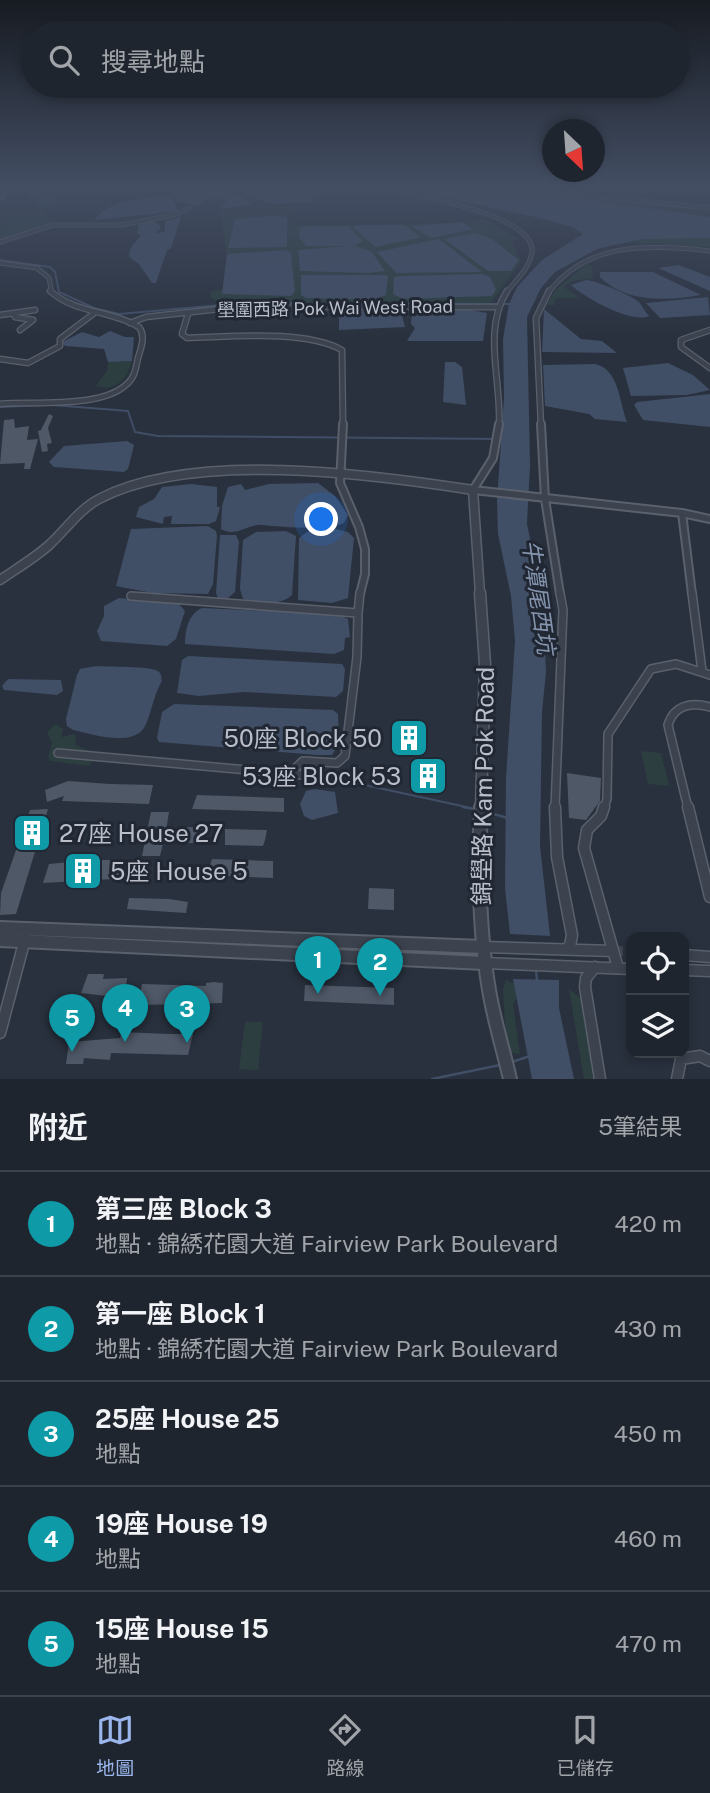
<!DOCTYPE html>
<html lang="zh-TW">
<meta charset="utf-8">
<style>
:root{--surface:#1f252e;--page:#2c313a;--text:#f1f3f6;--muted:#a1a5aa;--line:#3c424a;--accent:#9ab6ed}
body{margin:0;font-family:"Public Sans","Noto Sans TC",sans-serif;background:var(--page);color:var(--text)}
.controls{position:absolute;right:21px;bottom:21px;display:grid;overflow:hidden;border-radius:14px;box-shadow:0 4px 10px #0003}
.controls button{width:63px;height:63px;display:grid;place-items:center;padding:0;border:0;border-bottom:2px solid var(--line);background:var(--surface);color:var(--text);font:35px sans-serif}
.compass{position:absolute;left:542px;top:119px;width:63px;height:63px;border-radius:50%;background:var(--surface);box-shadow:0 4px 10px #0003;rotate:155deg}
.you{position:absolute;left:322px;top:520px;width:24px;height:24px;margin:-18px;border:5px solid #fff;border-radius:50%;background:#1a73e8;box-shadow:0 0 0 10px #1a73e833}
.badge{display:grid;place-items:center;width:46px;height:46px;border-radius:50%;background:var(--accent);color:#fff;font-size:23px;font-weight:700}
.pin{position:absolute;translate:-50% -58px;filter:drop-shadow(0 2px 4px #0008)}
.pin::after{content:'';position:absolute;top:37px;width:24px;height:21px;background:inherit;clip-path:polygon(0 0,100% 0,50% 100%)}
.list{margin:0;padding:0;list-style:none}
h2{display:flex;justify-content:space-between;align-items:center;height:91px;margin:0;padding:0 28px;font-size:30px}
h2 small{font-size:23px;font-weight:400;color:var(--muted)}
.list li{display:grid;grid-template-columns:46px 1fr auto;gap:21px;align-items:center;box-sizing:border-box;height:105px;padding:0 28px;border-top:2px solid var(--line)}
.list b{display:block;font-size:26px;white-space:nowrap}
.list p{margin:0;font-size:23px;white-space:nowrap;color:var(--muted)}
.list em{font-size:23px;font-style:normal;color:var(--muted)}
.icon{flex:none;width:38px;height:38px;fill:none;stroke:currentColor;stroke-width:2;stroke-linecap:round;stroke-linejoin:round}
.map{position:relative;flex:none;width:710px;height:1079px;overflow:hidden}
.search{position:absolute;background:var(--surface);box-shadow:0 4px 10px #0003;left:21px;right:21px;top:21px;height:77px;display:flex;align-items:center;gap:18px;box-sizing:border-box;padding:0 24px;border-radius:38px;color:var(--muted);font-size:26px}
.sheet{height:616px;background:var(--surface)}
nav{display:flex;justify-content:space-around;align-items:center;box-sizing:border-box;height:98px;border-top:2px solid var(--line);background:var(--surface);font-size:19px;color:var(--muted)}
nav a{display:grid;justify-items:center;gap:4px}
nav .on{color:var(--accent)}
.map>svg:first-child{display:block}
.green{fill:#2c3e40}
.water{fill:#404e66}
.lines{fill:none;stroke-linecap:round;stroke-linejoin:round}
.stream-far1{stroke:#404e66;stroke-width:2}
.stream{stroke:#404e66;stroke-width:2.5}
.building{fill:#4f5867}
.minor-tunnel{stroke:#3f4653;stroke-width:10;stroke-dasharray:10 4.5;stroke-linecap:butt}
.minor-far4-casing{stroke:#5a616c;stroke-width:5}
.minor-far3-casing{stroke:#5a616c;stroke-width:7}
.minor-far2-casing{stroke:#5a616c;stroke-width:10}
.minor-far1-casing{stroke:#5a616c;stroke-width:10}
.minor-casing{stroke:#5a616c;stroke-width:13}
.tertiary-far2-casing{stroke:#5a616c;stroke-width:11}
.tertiary-far1-casing{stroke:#5a616c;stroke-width:13}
.tertiary-casing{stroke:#5a616c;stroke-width:16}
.secondary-casing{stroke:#5a616c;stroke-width:3}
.minor-far4{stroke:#3c434f;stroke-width:3.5}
.minor-far3{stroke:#3c434f;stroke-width:4.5}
.minor-far2{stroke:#3c434f;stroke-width:6}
.minor-far1{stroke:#3c434f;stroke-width:7}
.minor{stroke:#3c434f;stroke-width:10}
.tertiary-far2{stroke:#3c434f;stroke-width:8}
.tertiary-far1{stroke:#3c434f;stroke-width:10}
.tertiary{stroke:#3c434f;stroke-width:12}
.secondary{fill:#4b5261;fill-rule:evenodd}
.labels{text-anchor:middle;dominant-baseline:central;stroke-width:6;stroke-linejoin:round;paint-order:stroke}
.far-street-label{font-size:18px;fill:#b9bec9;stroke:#212834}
.water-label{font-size:23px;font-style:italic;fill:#8494ad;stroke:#212834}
.near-poi-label{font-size:24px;fill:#b9bec9;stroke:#212834;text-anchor:end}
.near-street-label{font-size:24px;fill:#b9bec9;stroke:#212834}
</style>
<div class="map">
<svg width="710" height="1079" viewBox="0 0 710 1079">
<rect width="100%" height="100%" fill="#29313e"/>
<path class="green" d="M44,188L62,203L39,208L52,224L0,241L1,208L24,211L38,206L34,198L25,200L30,196L28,192Z
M549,193L710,208V217L549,195Z
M266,206H294L297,212L289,213L288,222L297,226L468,223L484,219L519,239L512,242L521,262L490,304H222L211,298V291L222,290L227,255L220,212Z
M660,237L710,238V247L622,242Z
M586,265L592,266L593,278L572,281L564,287L579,298H557L554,305H547L555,290Z
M132,361C127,379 117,392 96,386L107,371L108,362Z
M55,724L63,729L61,737L75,734L76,745L98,754L89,766L50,761L48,757L52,743L47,733Z
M641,751L661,753L669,786L648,784Z
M506,980L522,987L513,1005L520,1054L507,1052L503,990Z
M569,989L582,999L595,1079H584Z
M245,1022H263L258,1070L239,1069Z"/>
<path class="water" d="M196,188H224L254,204L223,209L221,207L228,202L214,197L212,201L206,198L198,206L176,201L174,194L176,192Z
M236,188H296L318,202L269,204Z
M402,188H505L710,217V238L641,239L597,249L555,272L541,288L527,317L530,465L527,524L543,602L546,672L542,712L540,846L550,936L510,934L505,888L506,778L515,641L511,596L498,534L497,501L504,398L503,339L509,304L517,287L542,260L583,234L572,227L548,220Z
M162,195L171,196L178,211L95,220C105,201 142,199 162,195Z
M273,216L287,217V247L228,248L235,219Z
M181,217L171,248L167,250L156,283H152L139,264L129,257L130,249L141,235L137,234L139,223L152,219L161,227L156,233L165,232V221Z
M461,222L473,229L431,238L412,226Z
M364,225H404L421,237L375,247L352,226Z
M309,226H348L363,241L355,246L372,252L385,271L368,273L300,271L298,250L350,246H306L299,237L300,228Z
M475,233L492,239L519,260L511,271H488L444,239Z
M439,239L482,272L396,273L377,252Z
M286,250L291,254L295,291L291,296L222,294L227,254Z
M679,265L710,277V291L658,268Z
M600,272H653L701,295C667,301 626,303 600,277Z
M483,274L490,277L496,290L492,296L403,299L393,294L394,277L398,276Z
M301,275H384L388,276L386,295L373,300L306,298L301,295Z
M586,280C595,280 633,296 639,302C643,307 645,312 649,316C632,324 585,298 571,285Z
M708,297L710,315L660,318L646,303Z
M464,309L487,313L483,341H407L415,328L411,324L412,313Z
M544,309L581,339L602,341L617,353L542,352Z
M350,310L397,312L402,315L405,327L339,330V315Z
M110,331L125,337H134L132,361L108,362L104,349L65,346L62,342L82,332L99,337Z
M445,362H455L462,367L466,405L443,402Z
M668,363L693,375L710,390L687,395L631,396L623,368Z
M595,364C619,369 619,401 627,422L595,419L589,414L545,406L543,365Z
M710,394V427L643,420L634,405L637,402Z
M127,441L134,445L128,469L124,472L54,467L49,462L64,446Z
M318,483L335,496L348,515L344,523C328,531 281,527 263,525C248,523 236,538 221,529L222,506L228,487L241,484L245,490L269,484Z
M191,484L217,487V507H220L216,521L209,524H171L172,516L164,517L163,524L136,517L139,507L154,499L162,487Z
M208,526L216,531L217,536L213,584L208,594L152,593L116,586L131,529Z
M335,529L348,532L354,538L348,598L332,603L298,600L299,538L307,532Z
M286,531L296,536L292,595C281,606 258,603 243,599L240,589L243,540L256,532Z
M220,535H236L239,542L235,592L227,599L218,598L216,593Z
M119,598L179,604L185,611L176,639L167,646L101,641L97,631L104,616V606Z
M202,608L337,614L348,619L350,637L345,638L344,650L334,654L185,644C185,631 188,614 202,608Z
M188,656L342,664L345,669L343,691L336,697L244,692L199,696L177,693L182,660Z
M96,666C108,667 150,666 158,671C162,674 161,677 162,681C154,694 152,710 146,724C136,749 92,734 73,730L67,726L66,719L77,675L80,669Z
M8,679L61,680L63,691L57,695L4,690L2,686Z
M174,704L333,710L338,714L339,744L332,755H317L159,742L157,738L162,712Z
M314,789L335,792L338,813L312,820L304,816L300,804L306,791Z
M513,979L559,980V1008L574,1079H532Z"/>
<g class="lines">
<path class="stream-far1" d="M0,260L50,267L55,272L59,292L94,308L119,314L244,303L510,304
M53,405L128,411L135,432L158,436L502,439
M0,407L44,405
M351,773V782L471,808"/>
<path class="stream" d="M463,807L474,809
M486,812L508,818
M536,969L537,981
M512,1062L527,1057
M432,1079L500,1065"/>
</g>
<path class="building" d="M49,414L53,416L48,428L52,443L47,444L48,451L42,452L38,431L41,430Z
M14,419L15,428L29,426L27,440L38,439L30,469H24L25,463L0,464L4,420Z
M567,773L601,778L600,801L586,820L569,818Z
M68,781L110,784L153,785L149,804L62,801L64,796L47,802L45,790Z
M197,795L284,798V812L192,809Z
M48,809L16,914L0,915L1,893L30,810Z
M151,812H169L166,831L160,856H142Z
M186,827L206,828L201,843H184Z
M225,829L267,830L265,840L263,846L225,845Z
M212,859L273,861V878L207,875Z
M91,860H111L110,867L134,868L131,878L43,883L49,864Z
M369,888L394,889V910L368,909Z
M129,898L169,899L188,902L186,913L171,912L127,909Z
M88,974H104L103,979L127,978L125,998L81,993Z
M214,982L223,983L222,1003L140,1005L142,1000H139L142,984L206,986V983Z
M305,985L394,988V1005L304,1001Z
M122,1032L168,1034H193L188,1055L111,1053L110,1060L84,1058L83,1064H66L69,1042L120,1038Z"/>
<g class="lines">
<path class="minor-tunnel" d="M613,951L631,952"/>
<defs>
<path id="minor-far4" d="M384,188C412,195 536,214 532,252C530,268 515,281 506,293
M515,188L710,208
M307,193L346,188
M0,242L53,225H121L174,215L190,208
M0,263L37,268L49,278L52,293
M548,293C588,240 651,245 710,251"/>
<path id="minor-far3" d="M14,314L15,317L33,320L20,330
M188,314L182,334L187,338C230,337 304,329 342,350L343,426
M0,315L35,310
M130,323L146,317L237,307H499
M710,330L681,340V347L710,368
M0,359L28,363L60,346V339L93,314
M0,404C34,401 103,409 128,383C135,377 136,367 138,358C141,348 146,336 139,327C111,310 76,314 50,291
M499,426C502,383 482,330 507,291
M541,426L536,318L549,291"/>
<path id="minor-far2" d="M343,424L340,483L359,527L365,549V574L360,594
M499,424L493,458L473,490L682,513L710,519
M541,424L545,499L560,594
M682,513L692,594"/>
<path id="minor-far1" d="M692,593L702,671
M131,596L358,613L357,657L345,756L337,763L303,761L287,776
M358,613L360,593
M58,753L303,775
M555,808L563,610L560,593
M604,808L607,799L608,734L651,669L676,664L710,675
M688,808L668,725C674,705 691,702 710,707"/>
<path id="minor" d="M555,807L557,857L572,935L570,946L565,949
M604,807L601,816L587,830L584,848L618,968
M688,807L710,897
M483,947L613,951
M684,955L710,957
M484,963L631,969
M595,967L586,978L585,987L600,1079
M684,970L710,971
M0,1033L25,939
M677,1079L681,1059L700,1056L710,1061"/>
<path id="tertiary-far2" d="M0,580C16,569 33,559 48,546C65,531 78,510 99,499C193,450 370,474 473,490L480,594"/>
<path id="tertiary-far1" d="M480,593L485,664L481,808"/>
<path id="tertiary" d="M481,807C478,867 479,930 489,990C494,1020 503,1049 510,1079
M0,928L483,947
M0,940L484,963"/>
<path id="secondary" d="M2,188H8L3,198L0,200V193Z"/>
</defs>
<use href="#minor-far4" class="minor-far4-casing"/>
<use href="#minor-far3" class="minor-far3-casing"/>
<use href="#minor-far2" class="minor-far2-casing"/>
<use href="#minor-far1" class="minor-far1-casing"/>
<use href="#minor" class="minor-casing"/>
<use href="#tertiary-far2" class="tertiary-far2-casing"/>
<use href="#tertiary-far1" class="tertiary-far1-casing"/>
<use href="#tertiary" class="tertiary-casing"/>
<use href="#secondary" class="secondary-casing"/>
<use href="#minor-far4" class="minor-far4"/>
<use href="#minor-far3" class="minor-far3"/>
<use href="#minor-far2" class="minor-far2"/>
<use href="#minor-far1" class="minor-far1"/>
<use href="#minor" class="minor"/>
<use href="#tertiary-far2" class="tertiary-far2"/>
<use href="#tertiary-far1" class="tertiary-far1"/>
<use href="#tertiary" class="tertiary"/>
<use href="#secondary" class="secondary"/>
</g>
<linearGradient id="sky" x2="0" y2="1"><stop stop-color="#171b22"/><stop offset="0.55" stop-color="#434e63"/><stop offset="1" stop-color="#434e63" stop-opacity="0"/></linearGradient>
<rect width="710" height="339" fill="url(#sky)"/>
<defs>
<symbol id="building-square" viewBox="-11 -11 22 22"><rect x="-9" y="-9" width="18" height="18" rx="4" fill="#0f9aa8" stroke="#212834"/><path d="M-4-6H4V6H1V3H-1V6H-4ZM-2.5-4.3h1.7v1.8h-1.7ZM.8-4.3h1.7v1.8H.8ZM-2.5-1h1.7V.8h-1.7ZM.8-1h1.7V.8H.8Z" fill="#fff"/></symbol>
</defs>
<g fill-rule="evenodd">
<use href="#building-square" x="387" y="716" width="44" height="44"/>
<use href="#building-square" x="406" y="754" width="44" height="44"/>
<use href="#building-square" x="10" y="811" width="44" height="44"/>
<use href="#building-square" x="61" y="849" width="44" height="44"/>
</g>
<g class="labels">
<g class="far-street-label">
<text transform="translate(335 308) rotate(-1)">壆圍西路 Pok Wai West Road</text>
</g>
<g class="water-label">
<text transform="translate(539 597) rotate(82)">牛潭尾西坑</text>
</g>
<g class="near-poi-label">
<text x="382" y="738">50座 Block 50</text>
<text x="401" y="776">53座 Block 53</text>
<text x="59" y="833" text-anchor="start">27座 House 27</text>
<text x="110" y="871" text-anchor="start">5座 House 5</text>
</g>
<g class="near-street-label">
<text transform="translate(483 786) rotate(-89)">錦壆路 Kam Pok Road</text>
</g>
</g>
</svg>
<div class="controls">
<button><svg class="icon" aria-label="locate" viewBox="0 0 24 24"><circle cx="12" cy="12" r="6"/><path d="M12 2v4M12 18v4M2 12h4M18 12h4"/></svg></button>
<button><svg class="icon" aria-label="layers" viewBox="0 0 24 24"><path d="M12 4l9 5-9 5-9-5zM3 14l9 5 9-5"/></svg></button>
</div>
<svg class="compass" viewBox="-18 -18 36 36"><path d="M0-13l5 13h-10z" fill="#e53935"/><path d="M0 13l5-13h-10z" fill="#a1a5aa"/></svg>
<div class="you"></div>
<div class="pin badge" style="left:318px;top:994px;background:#0f9aa8">1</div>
<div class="pin badge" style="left:380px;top:996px;background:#0f9aa8">2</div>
<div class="pin badge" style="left:187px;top:1043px;background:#0f9aa8">3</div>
<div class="pin badge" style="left:125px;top:1042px;background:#0f9aa8">4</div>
<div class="pin badge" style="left:72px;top:1052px;background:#0f9aa8">5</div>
<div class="search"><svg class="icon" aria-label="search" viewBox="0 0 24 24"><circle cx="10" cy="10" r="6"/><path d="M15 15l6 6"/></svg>搜尋地點</div>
</div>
<section class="sheet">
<h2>附近<small>5筆結果</small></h2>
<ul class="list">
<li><span class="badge" style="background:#0f9aa8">1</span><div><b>第三座 Block 3</b><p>地點 · 錦綉花園大道 Fairview Park Boulevard</p></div><em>420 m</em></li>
<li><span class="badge" style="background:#0f9aa8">2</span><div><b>第一座 Block 1</b><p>地點 · 錦綉花園大道 Fairview Park Boulevard</p></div><em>430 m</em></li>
<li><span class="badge" style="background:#0f9aa8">3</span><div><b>25座 House 25</b><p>地點</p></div><em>450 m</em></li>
<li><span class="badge" style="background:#0f9aa8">4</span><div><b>19座 House 19</b><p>地點</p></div><em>460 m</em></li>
<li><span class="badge" style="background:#0f9aa8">5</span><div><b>15座 House 15</b><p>地點</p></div><em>470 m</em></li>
</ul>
</section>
<nav>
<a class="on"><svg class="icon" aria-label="map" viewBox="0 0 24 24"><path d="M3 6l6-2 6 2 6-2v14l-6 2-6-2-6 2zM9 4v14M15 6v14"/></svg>地圖</a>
<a><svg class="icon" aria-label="directions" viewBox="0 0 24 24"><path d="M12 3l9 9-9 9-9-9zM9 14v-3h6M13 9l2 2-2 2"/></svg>路線</a>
<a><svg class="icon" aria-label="saved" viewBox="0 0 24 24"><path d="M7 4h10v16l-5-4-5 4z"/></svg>已儲存</a>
</nav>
